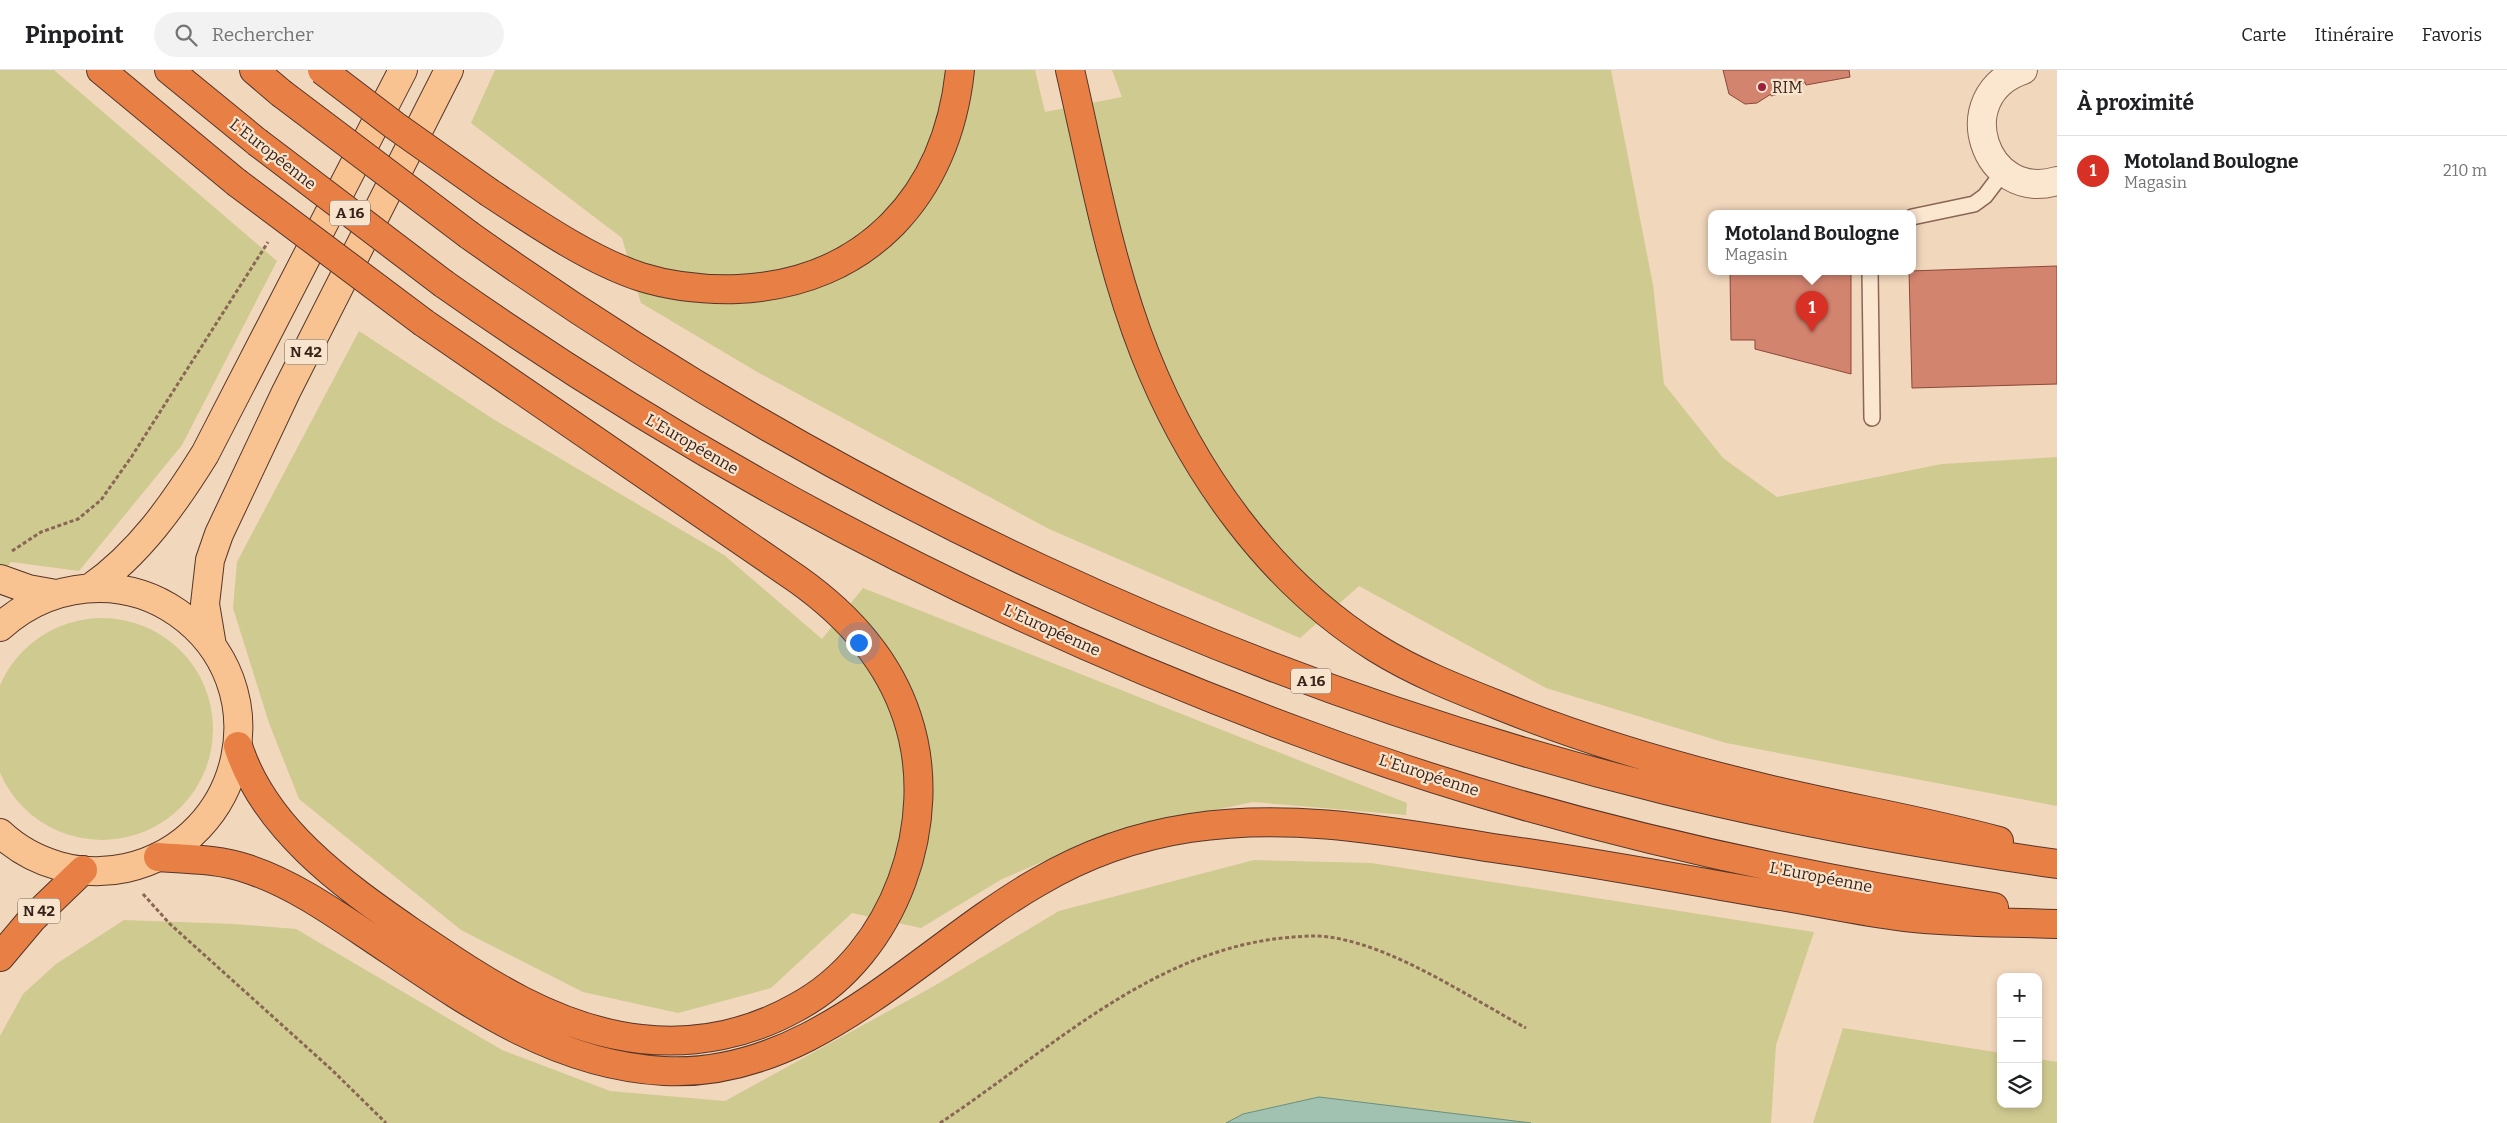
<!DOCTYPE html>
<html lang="fr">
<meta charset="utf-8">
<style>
:root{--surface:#fff;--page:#f2f2f2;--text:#202124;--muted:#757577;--line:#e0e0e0;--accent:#d93025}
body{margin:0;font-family:Bitter,serif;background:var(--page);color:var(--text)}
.controls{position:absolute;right:15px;bottom:15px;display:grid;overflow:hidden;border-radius:10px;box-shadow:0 2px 8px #0003}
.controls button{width:45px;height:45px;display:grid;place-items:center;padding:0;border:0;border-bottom:1px solid var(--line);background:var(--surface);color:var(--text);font:25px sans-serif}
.you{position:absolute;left:858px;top:572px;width:18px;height:18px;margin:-12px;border:4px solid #fff;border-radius:50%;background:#1a73e8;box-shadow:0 0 0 8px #1a73e833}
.badge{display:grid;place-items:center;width:32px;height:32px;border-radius:50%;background:var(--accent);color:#fff;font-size:16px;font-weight:700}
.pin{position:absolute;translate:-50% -41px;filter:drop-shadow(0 1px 2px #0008)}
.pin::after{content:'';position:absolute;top:26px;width:18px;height:15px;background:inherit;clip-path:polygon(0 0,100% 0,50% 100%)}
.popup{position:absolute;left:1708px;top:140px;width:208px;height:65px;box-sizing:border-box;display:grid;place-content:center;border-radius:10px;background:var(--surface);filter:drop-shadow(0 1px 4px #0005);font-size:16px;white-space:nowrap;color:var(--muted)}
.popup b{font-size:19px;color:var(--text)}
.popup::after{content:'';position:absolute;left:50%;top:100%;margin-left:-10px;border:10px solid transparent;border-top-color:var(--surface)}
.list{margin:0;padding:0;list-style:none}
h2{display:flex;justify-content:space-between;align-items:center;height:65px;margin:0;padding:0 20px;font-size:21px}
h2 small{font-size:16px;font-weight:400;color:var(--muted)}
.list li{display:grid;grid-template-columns:32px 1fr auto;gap:15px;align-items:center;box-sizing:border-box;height:70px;padding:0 20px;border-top:1px solid var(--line)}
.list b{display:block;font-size:19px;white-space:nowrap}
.list p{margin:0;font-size:16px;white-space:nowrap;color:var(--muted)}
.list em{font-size:16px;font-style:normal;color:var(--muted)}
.icon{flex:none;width:28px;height:28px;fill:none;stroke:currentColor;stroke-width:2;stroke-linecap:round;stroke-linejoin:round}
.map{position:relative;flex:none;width:2057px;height:1053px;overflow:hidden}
header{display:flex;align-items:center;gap:30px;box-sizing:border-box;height:70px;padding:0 25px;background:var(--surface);border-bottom:1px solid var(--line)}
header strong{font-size:24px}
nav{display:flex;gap:28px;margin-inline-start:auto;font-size:18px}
.search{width:350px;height:45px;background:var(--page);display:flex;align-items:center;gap:12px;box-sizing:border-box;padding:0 18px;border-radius:28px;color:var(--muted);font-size:19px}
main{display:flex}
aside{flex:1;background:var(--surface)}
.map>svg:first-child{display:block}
.green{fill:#cfca90}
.water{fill:#a1c1b1;stroke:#68907e}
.building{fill:#d2846f;stroke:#8a4939}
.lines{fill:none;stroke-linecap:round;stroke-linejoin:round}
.lane-casing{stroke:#8a6655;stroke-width:18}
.street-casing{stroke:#8a6655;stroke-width:30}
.primary-casing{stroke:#56362a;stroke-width:30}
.highway-casing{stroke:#56362a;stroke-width:30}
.path{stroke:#8a6655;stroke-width:3;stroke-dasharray:4 2.5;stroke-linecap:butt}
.lane{stroke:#fbe6d0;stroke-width:15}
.street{stroke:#fbe6d0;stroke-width:28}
.primary{stroke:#f8c390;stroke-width:28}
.highway{stroke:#e88045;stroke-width:28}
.highway-bridge-casing{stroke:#56362a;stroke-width:30;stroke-linecap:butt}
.highway-bridge{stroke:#e88045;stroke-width:28}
.poi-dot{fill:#9d203a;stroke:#f8e3cc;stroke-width:2}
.labels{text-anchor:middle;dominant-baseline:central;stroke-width:4.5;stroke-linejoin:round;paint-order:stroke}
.shield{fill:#f8e3cc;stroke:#725d50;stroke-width:1}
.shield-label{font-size:15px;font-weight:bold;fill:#38231b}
.poi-label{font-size:16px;fill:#38231b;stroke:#f8e3cc;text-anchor:start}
.street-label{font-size:16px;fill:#38231b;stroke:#f8e3cc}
</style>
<header>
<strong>Pinpoint</strong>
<div class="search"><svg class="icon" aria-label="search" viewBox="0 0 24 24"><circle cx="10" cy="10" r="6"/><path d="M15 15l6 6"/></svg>Rechercher</div>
<nav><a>Carte</a><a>Itinéraire</a><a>Favoris</a></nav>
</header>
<main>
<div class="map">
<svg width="2057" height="1053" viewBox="0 0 2057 1053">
<rect width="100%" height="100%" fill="#f1d7bc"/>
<path class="green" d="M0,0H54L277,191L182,375L79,501L11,492L0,506Z
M495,0H1035L1045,42L1122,27L1112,0H1611L1653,215L1664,314L1723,388L1777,427L1942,394L2057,387V736L1726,673L1546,618L1359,516L1300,568L1049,459L759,303L641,233L622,168L471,53Z
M359,261L493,349L724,485L822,569L863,518L1407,733L1406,745L1253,732L1114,761L1002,809L921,858L852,843L771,918L678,943L583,922L461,860L299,729L269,653L233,538L237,492Z
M-9 659a111 111 0 1 1 222 0a111 111 0 1 1-222 0Z
M1254,790L1371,793L1814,862L1776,975L1771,1053H0V966L23,924L56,894L124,850L234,854L296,859L502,980L610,1021L725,1031L934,916L1059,841Z
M1843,958L2001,983V1034H2038V989L2057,992V1053H1813Z"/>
<path class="water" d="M1319,1027L1531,1053H1226L1243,1044Z"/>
<path class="building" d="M1723,0H1849L1850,7L1806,15L1805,12L1790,21L1771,26V24L1757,33L1745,34L1729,24Z
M2057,196V314L1912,318L1909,201Z
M1730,201H1851V304L1755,279V270H1731Z"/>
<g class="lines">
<defs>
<path id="lane" d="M1912,147L1974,134L1985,126L2004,101
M1870,201L1872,348"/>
<path id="street" d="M2023,0C1949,25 1984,133 2057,111"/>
<path id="primary" d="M0,509L28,519L56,524
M90,518C139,484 174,434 205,384L403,0
M0,557C28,532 62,518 100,518C128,518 155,527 178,543C280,615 246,771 126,798C81,808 33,794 0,763
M212,576L205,534L210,490L219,464L286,322L449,0"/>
<path id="highway" d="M101,0L236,112
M169,0L257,72
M254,0L281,23
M1070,0C1092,95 1109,193 1145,284C1191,400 1269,511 1376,578C1416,603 1460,620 1503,637C1588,671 1676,697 1764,718C1842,737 1921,750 1999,771
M490,123C534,152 591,191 641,207C673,217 706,220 738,219C867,213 947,125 960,0
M469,165C829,421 1235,614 1665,720C1795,752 1925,775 2057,794
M444,214C712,403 1005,554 1313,667C1532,748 1763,801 1994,837
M238,676C264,758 342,814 410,861C481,909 553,959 641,969C695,975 749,964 797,937C895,884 942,751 907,647C888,589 845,543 797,509L424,253
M158,787C188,789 219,789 248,799C290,813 327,838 364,863C457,925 548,995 664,1001C812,1009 919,880 1038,812C1084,785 1137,766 1190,758C1293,742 1392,762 1493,778C1587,791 1681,809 1774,825C1818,832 1861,842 1905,847C1955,853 2006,852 2057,854
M0,887L32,849L83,800"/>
</defs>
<use href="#lane" class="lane-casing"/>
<use href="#street" class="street-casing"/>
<use href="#primary" class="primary-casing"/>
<use href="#highway" class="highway-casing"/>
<path class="path" d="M12,481L41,462L78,449L101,430L132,386L268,172
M143,824L170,854L332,1000L386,1053
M940,1053C1046,983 1144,887 1274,869C1293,867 1316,864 1335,868C1398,879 1469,927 1526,958"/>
<use href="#lane" class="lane"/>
<use href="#street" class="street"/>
<use href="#primary" class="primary"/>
<use href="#highway" class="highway"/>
<defs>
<path id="highway-bridge" d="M322,0L394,55L490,123
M281,23L469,165
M257,72L444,214
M236,112L424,253"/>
</defs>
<use href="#highway-bridge" class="highway-bridge-casing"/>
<use href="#highway-bridge" class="highway-bridge"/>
</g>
<circle class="poi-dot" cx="1762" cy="17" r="5"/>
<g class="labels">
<g class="shield">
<rect x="330" y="130.5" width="40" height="25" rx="4"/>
<rect x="285" y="269.5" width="42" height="25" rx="4"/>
<rect x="1291" y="598.5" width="40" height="25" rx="4"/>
<rect x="18" y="828.5" width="42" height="25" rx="4"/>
</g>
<g class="shield-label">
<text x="350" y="143">A 16</text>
<text x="306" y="282">N 42</text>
<text x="1311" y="611">A 16</text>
<text x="39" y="841">N 42</text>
</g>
<g class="poi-label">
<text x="1772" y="17">RIM</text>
</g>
<g class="street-label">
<text transform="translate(273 84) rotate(38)">L'Européenne</text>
<text transform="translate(692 374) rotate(30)">L'Européenne</text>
<text transform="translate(1052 560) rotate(24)">L'Européenne</text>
<text transform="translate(1429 705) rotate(18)">L'Européenne</text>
<text transform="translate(1821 807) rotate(11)">L'Européenne</text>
</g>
</g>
</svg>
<div class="controls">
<button>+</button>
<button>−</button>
<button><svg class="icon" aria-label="layers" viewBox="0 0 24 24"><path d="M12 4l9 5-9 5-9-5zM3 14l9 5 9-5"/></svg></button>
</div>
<div class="you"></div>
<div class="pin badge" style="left:1812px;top:262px">1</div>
<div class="popup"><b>Motoland Boulogne</b>Magasin</div>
</div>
<aside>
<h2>À proximité<small></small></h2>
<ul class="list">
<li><span class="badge">1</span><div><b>Motoland Boulogne</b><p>Magasin</p></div><em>210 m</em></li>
</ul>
</aside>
</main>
